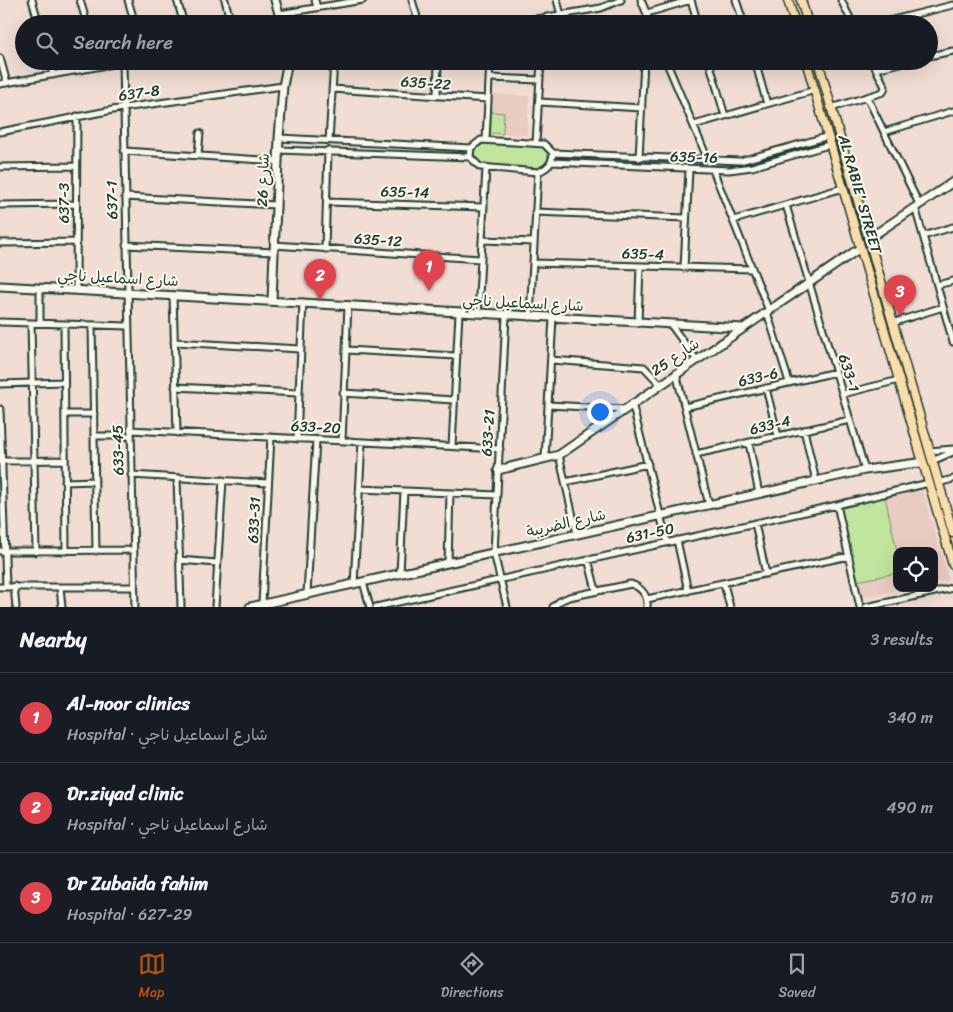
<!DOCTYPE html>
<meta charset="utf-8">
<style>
:root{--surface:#171b24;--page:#20242c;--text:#f1f3f6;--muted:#9ea1a6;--line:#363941;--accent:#b45309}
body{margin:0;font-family:Sriracha,"Playpen Sans Arabic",sans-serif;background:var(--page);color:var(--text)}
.controls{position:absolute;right:15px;bottom:15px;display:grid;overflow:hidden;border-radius:10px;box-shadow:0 5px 20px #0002}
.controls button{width:45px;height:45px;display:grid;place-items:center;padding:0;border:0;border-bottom:1px solid var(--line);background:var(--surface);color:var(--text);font:25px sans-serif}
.you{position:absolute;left:599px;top:411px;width:18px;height:18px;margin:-12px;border:4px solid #fff;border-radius:50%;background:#1a73e8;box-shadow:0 0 0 8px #1a73e833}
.badge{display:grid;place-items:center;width:32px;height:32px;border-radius:50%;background:var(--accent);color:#fff;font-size:16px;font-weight:700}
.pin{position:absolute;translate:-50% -41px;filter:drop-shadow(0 1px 2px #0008)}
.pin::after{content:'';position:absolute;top:26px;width:18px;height:15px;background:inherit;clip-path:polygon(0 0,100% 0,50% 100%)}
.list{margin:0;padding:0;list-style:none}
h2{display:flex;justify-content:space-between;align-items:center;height:65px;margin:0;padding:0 20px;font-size:21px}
h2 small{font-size:16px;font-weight:400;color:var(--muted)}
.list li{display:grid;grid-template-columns:32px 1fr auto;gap:15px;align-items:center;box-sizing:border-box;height:90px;padding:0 20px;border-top:1px solid var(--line)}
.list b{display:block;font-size:19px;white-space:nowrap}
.list p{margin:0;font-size:16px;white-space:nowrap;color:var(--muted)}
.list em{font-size:16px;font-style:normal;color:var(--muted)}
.icon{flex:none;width:28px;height:28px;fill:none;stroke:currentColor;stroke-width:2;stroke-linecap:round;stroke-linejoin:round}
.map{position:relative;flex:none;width:953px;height:607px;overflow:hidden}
.search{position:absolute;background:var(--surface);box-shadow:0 5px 20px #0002;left:15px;right:15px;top:15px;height:55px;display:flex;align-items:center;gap:12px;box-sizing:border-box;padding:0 18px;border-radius:28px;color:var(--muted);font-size:19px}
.sheet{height:335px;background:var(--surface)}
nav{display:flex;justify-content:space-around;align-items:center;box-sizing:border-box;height:70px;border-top:1px solid var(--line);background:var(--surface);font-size:14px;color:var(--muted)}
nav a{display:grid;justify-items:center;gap:2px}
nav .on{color:var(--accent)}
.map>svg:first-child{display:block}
.built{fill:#eacbc3}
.green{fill:#c1e59e;stroke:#709169}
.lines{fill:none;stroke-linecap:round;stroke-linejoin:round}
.street-casing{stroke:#1f3d34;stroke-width:9}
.secondary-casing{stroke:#1f3d34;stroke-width:11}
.primary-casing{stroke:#1f3d34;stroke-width:11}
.street{stroke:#fbf7ec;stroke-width:5}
.secondary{stroke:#fbf7ec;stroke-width:7}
.primary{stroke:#fbddab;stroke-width:8}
.labels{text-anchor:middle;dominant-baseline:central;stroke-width:4;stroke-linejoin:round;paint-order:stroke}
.street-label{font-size:15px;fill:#1f3d34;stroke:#fbf7ec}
</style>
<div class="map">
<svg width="953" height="607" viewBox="0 0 953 607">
<rect width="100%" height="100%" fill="#f1ddd4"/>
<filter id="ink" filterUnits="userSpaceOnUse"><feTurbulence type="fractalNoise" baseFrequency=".02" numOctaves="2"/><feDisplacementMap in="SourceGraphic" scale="10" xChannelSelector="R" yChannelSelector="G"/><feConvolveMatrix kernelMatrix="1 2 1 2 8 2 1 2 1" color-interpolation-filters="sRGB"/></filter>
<g filter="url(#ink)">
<path class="built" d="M492,94L529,96L527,135L490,133Z
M922,488L949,580L934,583V551H897V588H909L861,598L841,507Z"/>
<path class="green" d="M491,112L504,113L503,134L490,133Z
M486,143L541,146L547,152L548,159L542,167L537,168L484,164C476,161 473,157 475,149Z
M885,497L897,551V573L857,581L841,507Z"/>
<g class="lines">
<defs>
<path id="street" d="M32,0L39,24
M80,0L87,24
M128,0L135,24
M177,0L184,24
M225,0L231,24
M315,0L317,8
M412,0L419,24
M557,0L561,15
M641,0L651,24
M691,0L698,24
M736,0L744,24
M841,0L853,24
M647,13L691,0
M279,14L363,0
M506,24L601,8L621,0
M876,24L953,5
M929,56L953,51
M0,58L7,83
M49,61L53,75
M666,61L709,162
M709,61L725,116
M755,61L767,104
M123,63L135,607
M876,69L909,61
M489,78L540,80
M0,84L130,61
M332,89L488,99
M437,96L438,61
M867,97L919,204
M539,102L642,108
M831,108L883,92L885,87L872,61
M694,125L815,90
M0,132L123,108L283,86
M884,132L953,111
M279,138L471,148
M481,140L544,144L553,153C552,164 548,168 538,172L480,167L470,157L471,148Z
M486,140L490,61
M329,141L334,61
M536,143L541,61
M278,150L470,157
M124,151L278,161
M553,153L740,161L829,136
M198,155L200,133
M639,158L644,61
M552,162L729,170L752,167L832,144
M0,167L76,166
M713,170L769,311
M125,197L276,205
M327,202L484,207
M0,205L76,204
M786,205L865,470
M915,207L953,342
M535,212L686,218
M734,220L843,188
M923,236L953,227
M482,240L534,242
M0,243L76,242
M126,245L274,252
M274,245L480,259
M325,249L328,150
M533,263L752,269
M684,268L689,170
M937,285L953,281
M40,288V323
M76,290L77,116
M173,295L177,433
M767,312L789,382
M478,314L486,168
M506,316L494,553L507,607
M530,317L538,172
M0,322L128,326
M31,323L36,552
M638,323L640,266
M892,323L943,307
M64,324L66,551
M92,325L96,551
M671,325L696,359
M174,342L300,349
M346,350L456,356
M551,360L644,367L660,384
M676,373L709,505
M0,384L64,382
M175,387L298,393
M766,388L778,436
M343,393L454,400
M843,394L899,380
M632,403L667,542
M548,405L625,409
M685,407L836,372
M0,409L6,587
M65,414H94
M130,430L500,449
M804,430L816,481
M94,436H130
M297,439L303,302
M342,441L348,305
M749,443L759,494
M452,446L459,313
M929,451L953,449
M696,454L850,420
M559,455L577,534
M545,458L553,318
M1,461L65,460
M932,461L953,452
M131,475L268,483
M177,478L181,607
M65,482L95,481
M565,482L648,464
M938,483L953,479
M360,489L497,495
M837,505L860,607
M755,523L766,574
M677,540L688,591
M0,551L133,550
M588,559L596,590
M179,560L217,563
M448,563L450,493
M400,574L404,491
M363,582L370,607
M354,584L362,442
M724,584L730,607
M14,586L16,607
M0,587H134
M60,587L62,607
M307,594L316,440
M647,599L849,556
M262,604L271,437
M215,607L223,480
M376,607L837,505L929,483
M553,607L560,601L569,597L631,584C642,588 648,596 647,607
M866,607L953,588"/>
<path id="secondary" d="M275,0L282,24
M868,239L953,182
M0,286L744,328
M272,300L279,138L283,86L288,61
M498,470L559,455L860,248
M250,607L865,470L917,463L923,465"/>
<path id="primary" d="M788,0L795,24
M801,0L808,24
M806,61L953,565
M818,61L953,533"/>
</defs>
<use href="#street" class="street-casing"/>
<use href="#secondary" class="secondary-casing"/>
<use href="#primary" class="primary-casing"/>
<use href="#street" class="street"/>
<use href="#secondary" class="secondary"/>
<use href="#primary" class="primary"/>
</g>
</g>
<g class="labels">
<g class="street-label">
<text transform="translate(426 83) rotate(4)">635-22</text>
<text transform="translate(139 93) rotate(-8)">637-8</text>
<text transform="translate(694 157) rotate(2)">635-16</text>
<text transform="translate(263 180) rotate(-88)">شارع 26</text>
<text transform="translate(405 192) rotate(2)">635-14</text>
<text transform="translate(860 194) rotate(74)">AL RABIE' STREET</text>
<text transform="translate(112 200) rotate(-91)">637-1</text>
<text transform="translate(64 203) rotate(-90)">637-3</text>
<text transform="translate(378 240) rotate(4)">635-12</text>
<text transform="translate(643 254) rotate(2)">635-4</text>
<text transform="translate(118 278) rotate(3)">شارع اسماعيل ناجي</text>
<text transform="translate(523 303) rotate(3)">شارع اسماعيل ناجي</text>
<text transform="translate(675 357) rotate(-34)">شارع 25</text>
<text transform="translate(849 373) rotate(73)">633-1</text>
<text transform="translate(758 377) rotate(-13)">633-6</text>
<text transform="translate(770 425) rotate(-13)">633-4</text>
<text transform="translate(316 427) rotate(3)">633-20</text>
<text transform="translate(488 433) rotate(-86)">633-21</text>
<text transform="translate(118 450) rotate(-91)">633-45</text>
<text transform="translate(254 520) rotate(-87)">633-31</text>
<text transform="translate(566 523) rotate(-13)">شارع الضريبة</text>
<text transform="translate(650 533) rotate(-12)">631-50</text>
</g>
</g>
</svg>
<div class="controls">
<button><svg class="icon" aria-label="locate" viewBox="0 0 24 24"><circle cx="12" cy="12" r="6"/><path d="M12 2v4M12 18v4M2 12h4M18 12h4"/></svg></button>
</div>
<div class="you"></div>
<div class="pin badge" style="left:429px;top:291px;background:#e0444e">1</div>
<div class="pin badge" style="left:320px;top:300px;background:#e0444e">2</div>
<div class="pin badge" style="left:900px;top:316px;background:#e0444e">3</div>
<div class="search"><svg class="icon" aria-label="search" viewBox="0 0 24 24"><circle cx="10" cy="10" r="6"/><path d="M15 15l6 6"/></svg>Search here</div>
</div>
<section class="sheet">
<h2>Nearby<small>3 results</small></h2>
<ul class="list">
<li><span class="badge" style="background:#e0444e">1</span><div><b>Al-noor clinics</b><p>Hospital · شارع اسماعيل ناجي</p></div><em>340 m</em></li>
<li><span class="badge" style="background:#e0444e">2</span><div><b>Dr.ziyad clinic</b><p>Hospital · شارع اسماعيل ناجي</p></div><em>490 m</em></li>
<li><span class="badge" style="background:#e0444e">3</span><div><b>Dr Zubaida fahim</b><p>Hospital · 627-29</p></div><em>510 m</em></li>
</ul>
</section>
<nav>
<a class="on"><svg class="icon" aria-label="map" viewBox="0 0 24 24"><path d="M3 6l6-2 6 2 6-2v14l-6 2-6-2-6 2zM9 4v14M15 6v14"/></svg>Map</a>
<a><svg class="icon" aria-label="directions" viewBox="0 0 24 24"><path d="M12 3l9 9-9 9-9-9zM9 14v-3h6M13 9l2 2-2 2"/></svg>Directions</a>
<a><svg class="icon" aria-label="saved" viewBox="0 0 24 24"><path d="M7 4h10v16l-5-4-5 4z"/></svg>Saved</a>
</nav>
